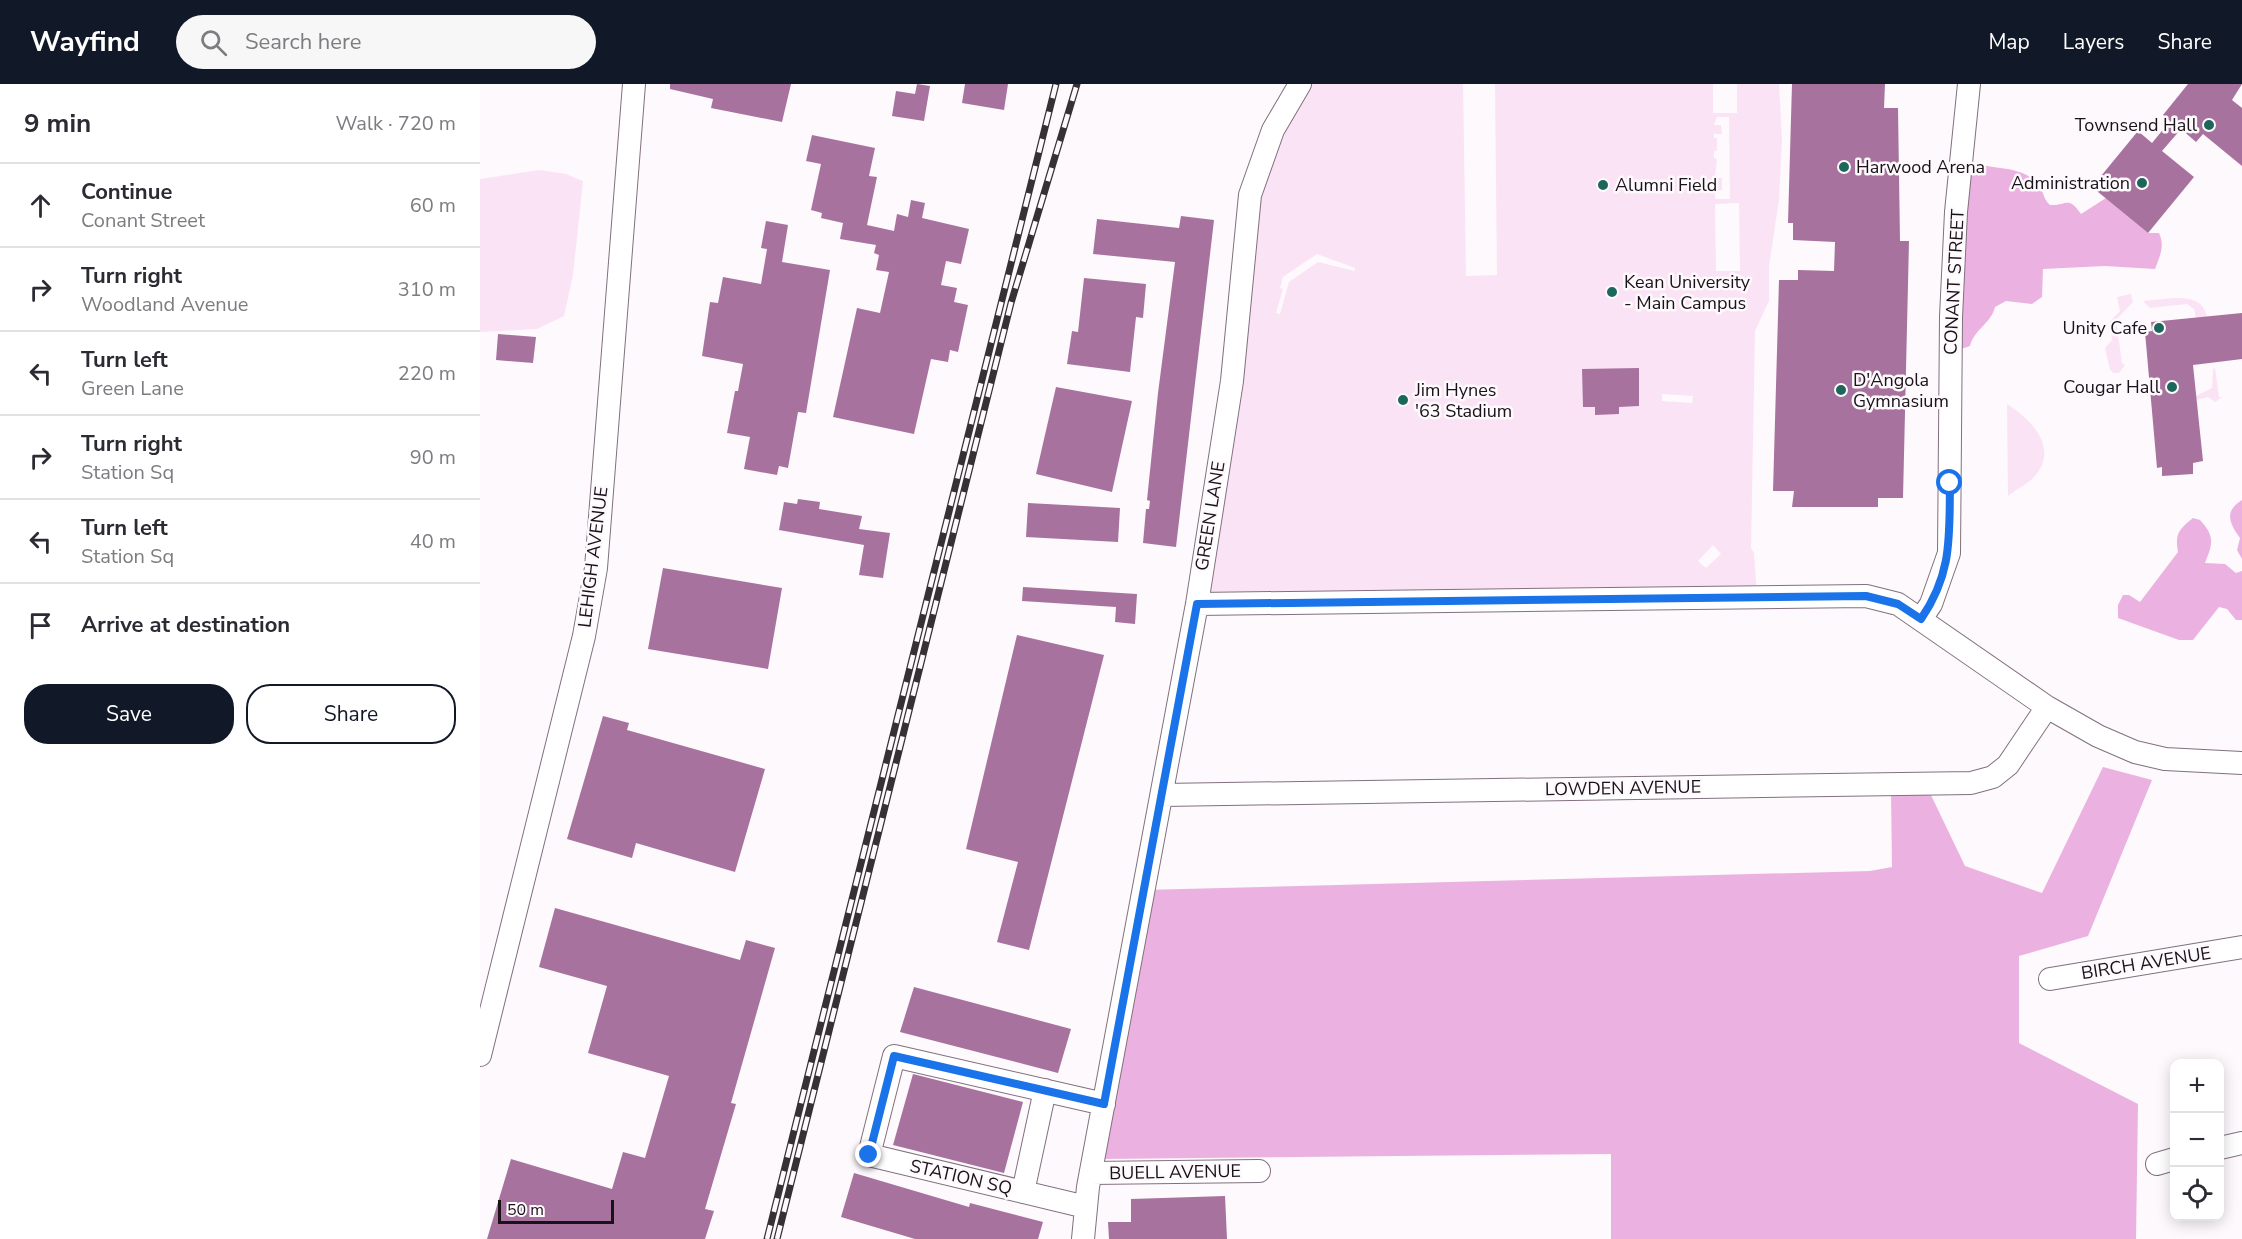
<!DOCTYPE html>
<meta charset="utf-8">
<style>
:root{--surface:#fff;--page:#f7f7f7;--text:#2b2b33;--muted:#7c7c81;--line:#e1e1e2;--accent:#111827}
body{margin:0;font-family:"Nunito Sans",sans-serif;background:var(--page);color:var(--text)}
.controls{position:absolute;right:18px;bottom:18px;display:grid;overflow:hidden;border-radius:12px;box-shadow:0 3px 15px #0003}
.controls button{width:54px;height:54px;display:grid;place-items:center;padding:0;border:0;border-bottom:2px solid var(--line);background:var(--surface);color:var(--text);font:30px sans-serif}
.scale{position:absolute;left:18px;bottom:15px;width:116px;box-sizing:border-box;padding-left:6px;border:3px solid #191218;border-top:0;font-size:16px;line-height:21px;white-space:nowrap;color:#191218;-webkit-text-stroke:4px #fdf9fc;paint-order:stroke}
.stop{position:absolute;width:18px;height:18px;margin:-14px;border:4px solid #1a73e8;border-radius:50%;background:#fff}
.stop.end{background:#1a73e8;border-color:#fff;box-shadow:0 2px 6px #0008}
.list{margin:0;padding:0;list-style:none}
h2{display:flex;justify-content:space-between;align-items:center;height:78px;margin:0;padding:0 24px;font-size:26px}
h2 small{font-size:20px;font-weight:400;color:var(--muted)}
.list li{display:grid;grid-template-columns:39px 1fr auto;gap:18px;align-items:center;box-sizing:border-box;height:84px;padding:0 24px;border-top:2px solid var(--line)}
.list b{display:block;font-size:22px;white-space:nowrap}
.list p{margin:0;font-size:20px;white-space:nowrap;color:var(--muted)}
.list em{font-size:20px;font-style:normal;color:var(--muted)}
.actions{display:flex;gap:12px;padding:18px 24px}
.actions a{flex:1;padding:14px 0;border:2px solid var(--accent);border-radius:24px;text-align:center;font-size:21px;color:var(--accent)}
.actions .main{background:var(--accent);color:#fff}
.icon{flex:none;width:33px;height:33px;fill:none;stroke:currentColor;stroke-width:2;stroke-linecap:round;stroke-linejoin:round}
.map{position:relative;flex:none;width:1762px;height:1155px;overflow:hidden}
header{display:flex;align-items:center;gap:36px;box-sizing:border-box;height:84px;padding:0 30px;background:var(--accent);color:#fff}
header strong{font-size:28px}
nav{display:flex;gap:33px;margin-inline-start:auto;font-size:21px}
.search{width:420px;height:54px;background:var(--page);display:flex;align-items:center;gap:15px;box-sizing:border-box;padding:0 21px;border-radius:33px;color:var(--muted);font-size:22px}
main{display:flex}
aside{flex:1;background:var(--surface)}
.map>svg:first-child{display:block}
.green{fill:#fbe3f6;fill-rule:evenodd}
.forest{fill:#ebb2e1}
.building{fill:#a8729f}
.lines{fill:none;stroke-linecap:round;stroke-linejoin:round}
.minor-casing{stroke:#82707f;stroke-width:24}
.minor{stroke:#fff;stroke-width:22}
.rail-casing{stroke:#373136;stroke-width:7}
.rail{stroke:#fdf9fc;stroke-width:4.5;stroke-dasharray:14;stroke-linecap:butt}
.route{stroke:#1a73e8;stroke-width:8}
.poi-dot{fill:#1d665c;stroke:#fdf9fc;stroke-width:2}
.labels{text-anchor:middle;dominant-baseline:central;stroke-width:5;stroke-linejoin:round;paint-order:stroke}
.poi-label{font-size:18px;fill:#191218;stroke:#fdf9fc;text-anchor:start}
.street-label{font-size:18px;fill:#191218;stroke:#fdf9fc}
</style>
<header>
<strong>Wayfind</strong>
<div class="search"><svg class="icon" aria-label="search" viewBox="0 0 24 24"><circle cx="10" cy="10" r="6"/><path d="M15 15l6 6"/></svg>Search here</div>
<nav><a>Map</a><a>Layers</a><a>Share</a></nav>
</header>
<main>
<aside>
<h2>9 min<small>Walk · 720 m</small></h2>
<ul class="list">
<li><svg class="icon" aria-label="ahead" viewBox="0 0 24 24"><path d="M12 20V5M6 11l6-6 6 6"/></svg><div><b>Continue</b><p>Conant Street</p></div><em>60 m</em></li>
<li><svg class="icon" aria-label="right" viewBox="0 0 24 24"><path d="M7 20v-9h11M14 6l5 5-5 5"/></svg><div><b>Turn right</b><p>Woodland Avenue</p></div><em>310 m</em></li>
<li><svg class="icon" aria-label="left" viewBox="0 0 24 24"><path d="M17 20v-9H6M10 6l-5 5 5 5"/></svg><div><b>Turn left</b><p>Green Lane</p></div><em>220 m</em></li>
<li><svg class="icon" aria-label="right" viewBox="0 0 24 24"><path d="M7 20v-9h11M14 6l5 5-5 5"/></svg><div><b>Turn right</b><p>Station Sq</p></div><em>90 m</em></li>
<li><svg class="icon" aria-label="left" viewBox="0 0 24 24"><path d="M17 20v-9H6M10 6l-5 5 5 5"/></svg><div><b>Turn left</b><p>Station Sq</p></div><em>40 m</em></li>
<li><svg class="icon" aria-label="arrive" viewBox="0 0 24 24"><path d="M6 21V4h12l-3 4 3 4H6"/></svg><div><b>Arrive at destination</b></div></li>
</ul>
<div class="actions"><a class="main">Save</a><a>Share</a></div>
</aside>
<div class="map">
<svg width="1762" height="1155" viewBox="0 0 1762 1155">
<rect width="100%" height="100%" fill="#fdf9fc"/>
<path class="green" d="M820,0H983L986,192L1017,191L1015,0H1233V29H1257V0H1299L1302,55L1299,116L1289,182V217L1275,247L1271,464L1274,469L1277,513L717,520L770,111ZM1237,33H1249L1250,115H1235V107L1242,106V94H1235L1237,75L1234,74V67H1237V54H1234V50H1242L1241,41H1234ZM1259,119L1260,187H1236L1235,120ZM837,170L875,184V187L838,178L809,198L800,230L796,229L803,205L800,204L803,193ZM1182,310L1213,312L1212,319L1182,317ZM1233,461L1241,470L1226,484L1218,477Z
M59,86L86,90L103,97L93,191L84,232L57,245L0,248V95Z
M1651,210L1653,218L1636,236L1642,279L1645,281L1639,289H1634L1630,286L1625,264L1632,256L1630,237L1640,227L1637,213Z
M1694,214C1710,214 1723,215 1727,233L1716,234L1714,225L1707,220L1670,224L1663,217Z
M1735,284L1739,313H1742L1735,318L1728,313L1716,316V312L1732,304L1733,285Z
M1527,320C1552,336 1579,364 1555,392C1548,400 1536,406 1528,412Z"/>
<path class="forest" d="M1502,81C1521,85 1546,84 1559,101C1564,108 1563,115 1570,121C1587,122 1588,111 1601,130L1626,114L1668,149H1679C1685,162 1680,172 1675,185L1625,182L1563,185L1562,213L1552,220L1526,217L1515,223C1511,240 1495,244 1490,262L1478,266L1487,83Z
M1762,416V475L1757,466L1760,454C1749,439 1744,427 1762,416Z
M1713,434L1720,436C1736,453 1732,461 1725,479L1745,480L1756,489L1762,487V536H1756L1747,525L1739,523L1713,556H1699L1638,534V521L1643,511H1649L1660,518L1698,468C1695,450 1698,446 1713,434Z
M1623,683L1672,696L1608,852L1539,872V959L1658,1020L1656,1155H1131V1070L624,1075L663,806L1390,787L1412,783L1411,706L1449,707L1485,782L1562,809Z"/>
<path class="building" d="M190,0H311L302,38L231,24L233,15L190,5Z
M437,0L450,2L444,37L412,32L416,7L435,10Z
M485,0H528L524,26L482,19Z
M1312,0H1405L1404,24H1418L1420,157H1429L1423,414H1398V423H1312L1314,407H1293L1299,196H1318V186L1354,187L1355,158L1313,156V139H1308Z
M1708,0H1762L1752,16L1762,24V82L1723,50L1716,58L1701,45L1682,67L1714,93L1668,149L1612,103L1658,47L1672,59L1690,37L1683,31Z
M332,51L395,64L389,92L397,93L387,141L414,147L417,130L428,133L431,116L445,119L442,134L489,145L481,180L466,177L461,201L477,204L474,218L488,221L478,268L470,266L468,278L451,275L434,350L353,333L377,224L400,229L409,188L396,186L399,171L394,169L396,161L360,155L363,139L341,134L342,129L331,126L341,80L326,77Z
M701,132L734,136L696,463L663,459L666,425H669L670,417L667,416L678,309L695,178L613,170L617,135L699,144Z
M286,137L308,141L302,178L350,186L326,329L318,328L308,384L299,382L297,391L264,385L270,353L247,349L255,307H258L263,280L222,272L230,218L238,219L243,193L281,200L287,165L281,164Z
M604,194L666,200L663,234L656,233L650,288L587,280L592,247L598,248Z
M1762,229V275L1713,281L1723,377L1713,379V390L1682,392V383L1677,384L1665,248L1672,247L1671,238Z
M18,250L56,253L53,279L16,276Z
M1159,284V322L1139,323V330L1115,331V323H1103L1102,285Z
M576,303L652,317L632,408L556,390Z
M318,415L340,418L339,425L382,432L379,445L410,449L403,494L379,491L384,461L299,446L304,418L317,420Z
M548,419L640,424L638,458L546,453Z
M183,484L302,504L288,585L168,565Z
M543,503L657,510L655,540L635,538L636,523L542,517Z
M537,551L624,571L549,866L517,858L538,778L486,765Z
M123,632L149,639L147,646L285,685L255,788L156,759L152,774L87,755Z
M75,824L260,876L266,856L295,864L251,1019L256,1020L225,1125L234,1127L225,1155H7L31,1075L132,1105L143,1068L165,1074L189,992L108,969L127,902L59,883Z
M434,903L591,945L578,989L420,948Z
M433,990L543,1018L524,1089L413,1061Z
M374,1089L489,1123L490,1119L563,1138L558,1155H435L361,1133Z
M745,1112L747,1155H629L628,1138H651V1115Z"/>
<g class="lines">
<defs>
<path id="minor" d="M717,520L1386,512L1418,520L1567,623L1618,652L1655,668L1685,675L1762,679
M1441,535L1451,520L1469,469L1471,233L1476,128L1489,0
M682,711L1491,699L1513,693L1528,681L1567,623
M1570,895L1762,863
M0,971L104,552L116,484L154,0
M1740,1064L1762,1059
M1677,1080L1694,1075
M611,1089L779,1087
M543,1108L565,1006
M606,1123L389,1071L414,972L624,1020
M603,1155L608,1103L717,520L752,297L770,111L793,46L820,0"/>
</defs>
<use href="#minor" class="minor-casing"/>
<use href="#minor" class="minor"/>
<defs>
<path id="rail" d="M287,1155L576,0
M297,1155L531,219L597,0"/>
</defs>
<use href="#rail" class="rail-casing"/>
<use href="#rail" class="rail"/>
</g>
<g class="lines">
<path class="route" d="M389,1071L414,972L624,1020L717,520L1386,512L1418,520L1441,535C1473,488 1469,452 1470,399"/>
</g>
<g class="poi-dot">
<circle cx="1729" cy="41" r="6"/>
<circle cx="1364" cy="83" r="6"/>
<circle cx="1662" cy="99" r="6"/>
<circle cx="1123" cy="101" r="6"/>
<circle cx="1132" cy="208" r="6"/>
<circle cx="1679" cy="244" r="6"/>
<circle cx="1692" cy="303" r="6"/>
<circle cx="1361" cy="306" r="6"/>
<circle cx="923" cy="316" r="6"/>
</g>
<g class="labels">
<g class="poi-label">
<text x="1717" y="41" text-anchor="end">Townsend Hall</text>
<text x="1376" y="83">Harwood Arena</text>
<text x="1650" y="99" text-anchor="end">Administration</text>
<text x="1135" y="101">Alumni Field</text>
<text x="1144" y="198">Kean University<tspan x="1144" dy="21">- Main Campus</tspan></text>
<text x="1667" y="244" text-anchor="end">Unity Cafe</text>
<text x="1373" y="296">D'Angola<tspan x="1373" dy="21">Gymnasium</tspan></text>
<text x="1680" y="303" text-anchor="end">Cougar Hall</text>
<text x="935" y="306">Jim Hynes<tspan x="935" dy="21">'63 Stadium</tspan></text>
</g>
<g class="street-label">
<text transform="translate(1474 198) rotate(-87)">CONANT STREET</text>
<text transform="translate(730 432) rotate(-81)">GREEN LANE</text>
<text transform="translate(113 473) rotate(-83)">LEHIGH AVENUE</text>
<text transform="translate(1143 704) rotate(-1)">LOWDEN AVENUE</text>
<text transform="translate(1666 879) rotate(-9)">BIRCH AVENUE</text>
<text transform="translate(695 1088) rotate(-1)">BUELL AVENUE</text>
<text transform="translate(481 1093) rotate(13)">STATION SQ</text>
</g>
</g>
</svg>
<div class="controls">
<button>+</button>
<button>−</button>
<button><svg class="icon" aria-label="locate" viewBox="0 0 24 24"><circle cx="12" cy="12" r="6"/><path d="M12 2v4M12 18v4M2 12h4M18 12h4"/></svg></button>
</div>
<div class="scale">50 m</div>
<div class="stop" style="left:1470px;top:399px"></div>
<div class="stop end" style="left:389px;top:1071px"></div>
</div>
</main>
